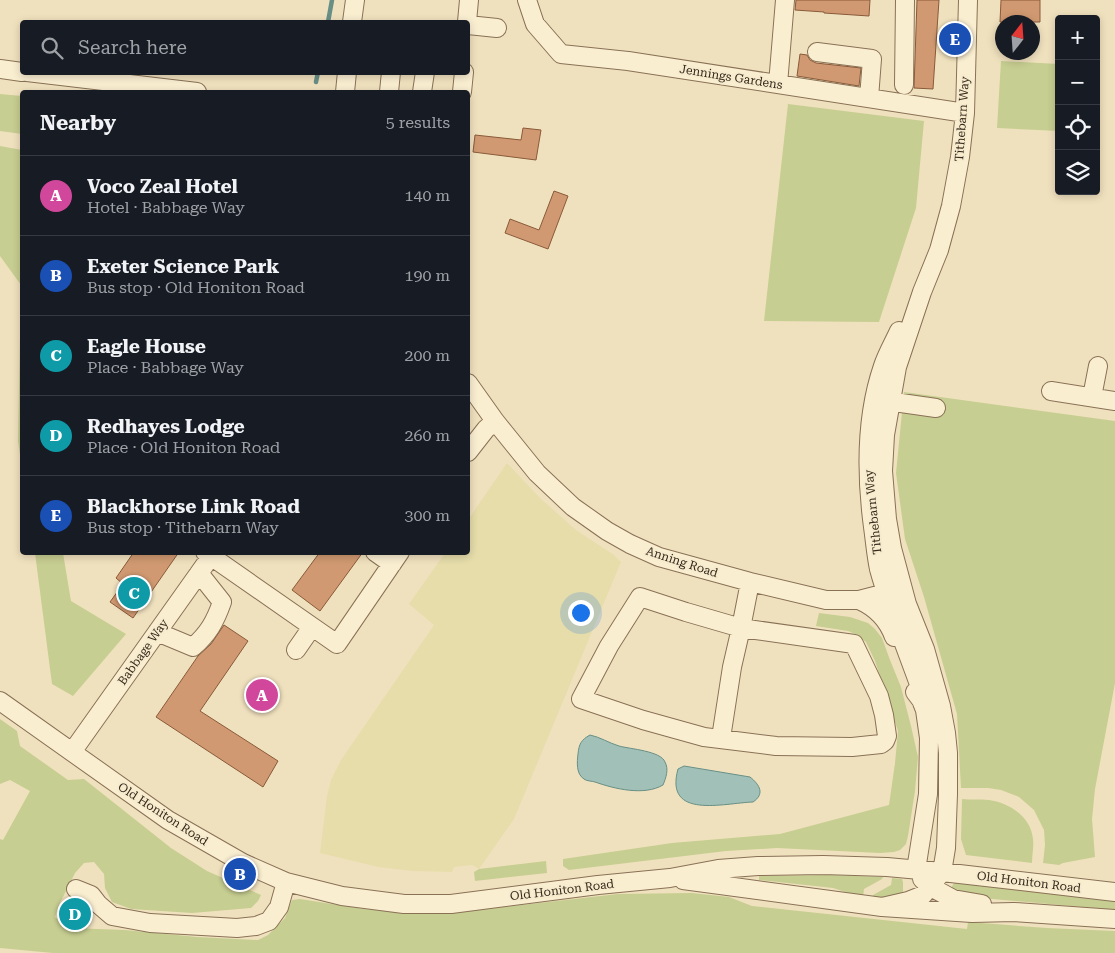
<!DOCTYPE html>
<meta charset="utf-8">
<style>
:root{--surface:#171b24;--page:#20242c;--text:#f1f3f6;--muted:#9ea1a6;--line:#363941;--accent:#d93025}
body{margin:0;font-family:"Roboto Serif",serif;background:var(--page);color:var(--text)}
.controls{position:absolute;right:15px;top:15px;display:grid;overflow:hidden;border-radius:5px;box-shadow:0 2px 8px #0003}
.controls button{width:45px;height:45px;display:grid;place-items:center;padding:0;border:0;border-bottom:1px solid var(--line);background:var(--surface);color:var(--text);font:25px sans-serif}
.compass{position:absolute;left:995px;top:15px;width:45px;height:45px;border-radius:50%;background:var(--surface);box-shadow:0 2px 8px #0003;rotate:17deg}
.you{position:absolute;left:580px;top:612px;width:18px;height:18px;margin:-12px;border:4px solid #fff;border-radius:50%;background:#1a73e8;box-shadow:0 0 0 8px #1a73e833}
.badge{display:grid;place-items:center;width:32px;height:32px;border-radius:50%;background:var(--accent);color:#fff;font-size:16px;font-weight:700}
.pin{position:absolute;translate:-50% -50%;border:2px solid #fff;box-shadow:0 1px 5px #0006}
.list{margin:0;padding:0;list-style:none}
h2{display:flex;justify-content:space-between;align-items:center;height:65px;margin:0;padding:0 20px;font-size:21px}
h2 small{font-size:16px;font-weight:400;color:var(--muted)}
.list li{display:grid;grid-template-columns:32px 1fr auto;gap:15px;align-items:center;box-sizing:border-box;height:80px;padding:0 20px;border-top:1px solid var(--line)}
.list b{display:block;font-size:19px;white-space:nowrap}
.list p{margin:0;font-size:16px;white-space:nowrap;color:var(--muted)}
.list em{font-size:16px;font-style:normal;color:var(--muted)}
.icon{flex:none;width:28px;height:28px;fill:none;stroke:currentColor;stroke-width:2;stroke-linecap:round;stroke-linejoin:round}
.map{position:relative;flex:none;width:1115px;height:953px;overflow:hidden}
.search{position:absolute;background:var(--surface);box-shadow:0 2px 8px #0003;left:20px;top:20px;width:450px;height:55px;display:flex;align-items:center;gap:12px;box-sizing:border-box;padding:0 18px;border-radius:5px;color:var(--muted);font-size:19px}
.panel{position:absolute;background:var(--surface);box-shadow:0 2px 8px #0003;left:20px;top:90px;width:450px;height:465px;border-radius:5px}
.map>svg:first-child{display:block}
.farmland{fill:#e6ddab}
.green{fill:#c7ce91}
.water{fill:#a1c1b8;stroke:#688f86}
.lines{fill:none;stroke-linecap:round;stroke-linejoin:round}
.stream{stroke:#688f86;stroke-width:4.5}
.building{fill:#d09971;stroke:#895a3a}
.minor-casing{stroke:#897156;stroke-width:20}
.minor{stroke:#faeed1;stroke-width:18}
.labels{text-anchor:middle;dominant-baseline:central;stroke-width:4;stroke-linejoin:round;paint-order:stroke}
.street-label{font-size:12px;fill:#37291b;stroke:#f7ebce}
</style>
<div class="map">
<svg width="1115" height="953" viewBox="0 0 1115 953">
<rect width="100%" height="100%" fill="#f0e1be"/>
<path class="farmland" d="M507,463L540,498L576,530L614,555L621,562L514,819L479,869L472,865L454,867L452,872L413,871L378,867L320,853L327,796L331,780L341,760L434,625L409,604L445,553L468,552V520Z"/>
<path class="green" d="M1001,61L1059,64V131L997,128Z
M0,94L22,96V134L0,131Z
M788,104L924,121L916,208L879,322L764,321Z
M0,146L22,150V469L18,441L21,285L0,256Z
M904,392L1115,421V683L1095,789L1092,819L1095,857L1063,863L1059,865L1043,863L1045,845L1044,830L1034,810L1019,797L1001,790L988,788H961L957,714L924,597L905,539L896,473Z
M35,553H63L71,601L126,634L73,696L52,684Z
M819,613L850,617L868,623L875,629L882,638L890,660L901,687L911,726L918,757L915,791L908,836L906,844L900,850L894,852L880,853L777,848L726,851L569,870L563,866V859L672,843L780,834L889,805L895,763L898,731L875,661L866,642L855,634L848,631L816,626Z
M0,719L17,731L20,746L68,780L84,779L171,848L207,871L261,895L258,901L251,908L192,913L131,909L112,902L105,888L104,874L94,862L84,863L75,873L59,905L55,917L71,928L125,930L197,937L258,940L268,935L285,918L292,900L300,899L364,909L408,913L458,912L618,894L692,893L729,897L752,906L967,929L968,922L1047,928L1115,931V953H53L0,948V839L3,840L30,791L10,780L0,784Z
M962,799C971,800 980,799 989,800C1010,803 1031,817 1033,839C1034,847 1032,855 1032,863L966,855L961,839Z
M546,861L547,873L475,881L474,872L479,869Z
M830,875L883,877L882,879L864,889L863,897L851,894L833,888L759,880V876Z
M892,878L902,879L903,882V892L893,898L873,897V895L891,885Z
M955,882L1115,899V910L970,897L952,890V886Z"/>
<path class="water" d="M590,735C600,737 609,743 619,746C630,749 661,751 665,762C669,769 666,778 663,785C644,796 615,789 595,782C592,781 586,781 584,779C576,774 577,762 578,754C579,744 581,740 590,735Z
M684,766L750,777C760,785 765,794 753,802C724,803 664,820 678,769Z"/>
<g class="lines">
<path class="stream" d="M328,22L332,0
M316,82L318,72"/>
</g>
<path class="building" d="M796,0H870L869,16L824,13V12L795,10Z
M917,0H939L933,89L914,88Z
M1001,0H1040V22H1000Z
M800,54L807,55L810,60L816,63L861,68L859,86L797,76Z
M523,128L541,130L536,160L473,152L475,135L521,140Z
M554,191L568,196L548,249L505,233L510,219L539,230Z
M134,552H179L133,618L110,602L123,584L116,578Z
M320,552H363L320,611L292,590Z
M224,625L248,641L200,711L278,761L263,787L156,717L198,656L211,644Z
M66,905L86,908L84,923L64,920Z"/>
<g class="lines">
<defs>
<path id="minor" d="M527,0L535,24L561,54L628,61L965,113
M352,22L355,0
M467,22L469,0
M468,25L497,28
M817,52L872,59L869,98
M0,69L22,72
M27,72L197,92
M778,84L785,0
M904,85L905,0
M345,92L347,72
M389,92L391,72
M422,92L425,72
M462,92L464,72
M899,331C894,342 887,354 883,366C865,418 866,474 873,527C875,541 876,555 879,569C890,609 906,648 920,687L921,700
M468,383L495,421L537,473L573,507L607,531L630,544L659,557L750,582L826,600H859L886,593L898,596L907,604
M1051,391L1115,401
M1092,397L1098,366
M880,400L936,408
M468,452L486,429L495,421
M205,552L337,644L400,552
M375,552L392,564
M640,597L686,612L741,628L854,644L879,696L884,715L887,736L885,741L881,744L852,747L776,746L704,737L643,720L581,699L609,646Z
M859,600C875,607 888,620 894,637
M157,632L193,647C208,634 215,622 222,602L199,573
M296,650L312,627
M915,692L921,700L925,710L929,738L928,794L916,870
M0,701L168,820L243,863L286,882L342,896L404,904H451L598,885L670,878L718,869L758,866L823,865L887,867L942,872L1115,892
M721,738L732,667L741,628L750,582
M72,752L214,552
M922,879L931,887L953,899L982,904
M683,880L882,907L972,913L1014,912L1115,919
M76,889L91,895L98,904L112,916L150,923L237,928L256,926L269,921L279,907L286,882
M882,907L908,901L923,895L942,872L946,848L948,794V753L946,733L941,706L925,649L907,604L892,548L887,519L883,471L885,435L897,367L922,292L939,250L951,206L960,157L965,113L968,0"/>
</defs>
<use href="#minor" class="minor-casing"/>
<use href="#minor" class="minor"/>
</g>
<g class="labels">
<g class="street-label">
<text transform="translate(731 77) rotate(9)">Jennings Gardens</text>
<text transform="translate(962 119) rotate(-86)">Tithebarn Way</text>
<text transform="translate(873 512) rotate(-96)">Tithebarn Way</text>
<text transform="translate(682 562) rotate(18)">Anning Road</text>
<text transform="translate(143 652) rotate(-55)">Babbage Way</text>
<text transform="translate(163 814) rotate(33)">Old Honiton Road</text>
<text transform="translate(1029 882) rotate(7)">Old Honiton Road</text>
<text transform="translate(562 890) rotate(-7)">Old Honiton Road</text>
</g>
</g>
</svg>
<div class="controls">
<button>+</button>
<button>−</button>
<button><svg class="icon" aria-label="locate" viewBox="0 0 24 24"><circle cx="12" cy="12" r="6"/><path d="M12 2v4M12 18v4M2 12h4M18 12h4"/></svg></button>
<button><svg class="icon" aria-label="layers" viewBox="0 0 24 24"><path d="M12 4l9 5-9 5-9-5zM3 14l9 5 9-5"/></svg></button>
</div>
<svg class="compass" viewBox="-18 -18 36 36"><path d="M0-13l5 13h-10z" fill="#e53935"/><path d="M0 13l5-13h-10z" fill="#9ea1a6"/></svg>
<div class="you"></div>
<div class="pin badge" style="left:262px;top:695px;background:#d1479c">A</div>
<div class="pin badge" style="left:240px;top:874px;background:#1a4fb4">B</div>
<div class="pin badge" style="left:134px;top:593px;background:#0f9aa8">C</div>
<div class="pin badge" style="left:75px;top:914px;background:#0f9aa8">D</div>
<div class="pin badge" style="left:955px;top:39px;background:#1a4fb4">E</div>
<div class="search"><svg class="icon" aria-label="search" viewBox="0 0 24 24"><circle cx="10" cy="10" r="6"/><path d="M15 15l6 6"/></svg>Search here</div>
<section class="panel">
<h2>Nearby<small>5 results</small></h2>
<ul class="list">
<li><span class="badge" style="background:#d1479c">A</span><div><b>Voco Zeal Hotel</b><p>Hotel · Babbage Way</p></div><em>140 m</em></li>
<li><span class="badge" style="background:#1a4fb4">B</span><div><b>Exeter Science Park</b><p>Bus stop · Old Honiton Road</p></div><em>190 m</em></li>
<li><span class="badge" style="background:#0f9aa8">C</span><div><b>Eagle House</b><p>Place · Babbage Way</p></div><em>200 m</em></li>
<li><span class="badge" style="background:#0f9aa8">D</span><div><b>Redhayes Lodge</b><p>Place · Old Honiton Road</p></div><em>260 m</em></li>
<li><span class="badge" style="background:#1a4fb4">E</span><div><b>Blackhorse Link Road</b><p>Bus stop · Tithebarn Way</p></div><em>300 m</em></li>
</ul>
</section>
</div>
